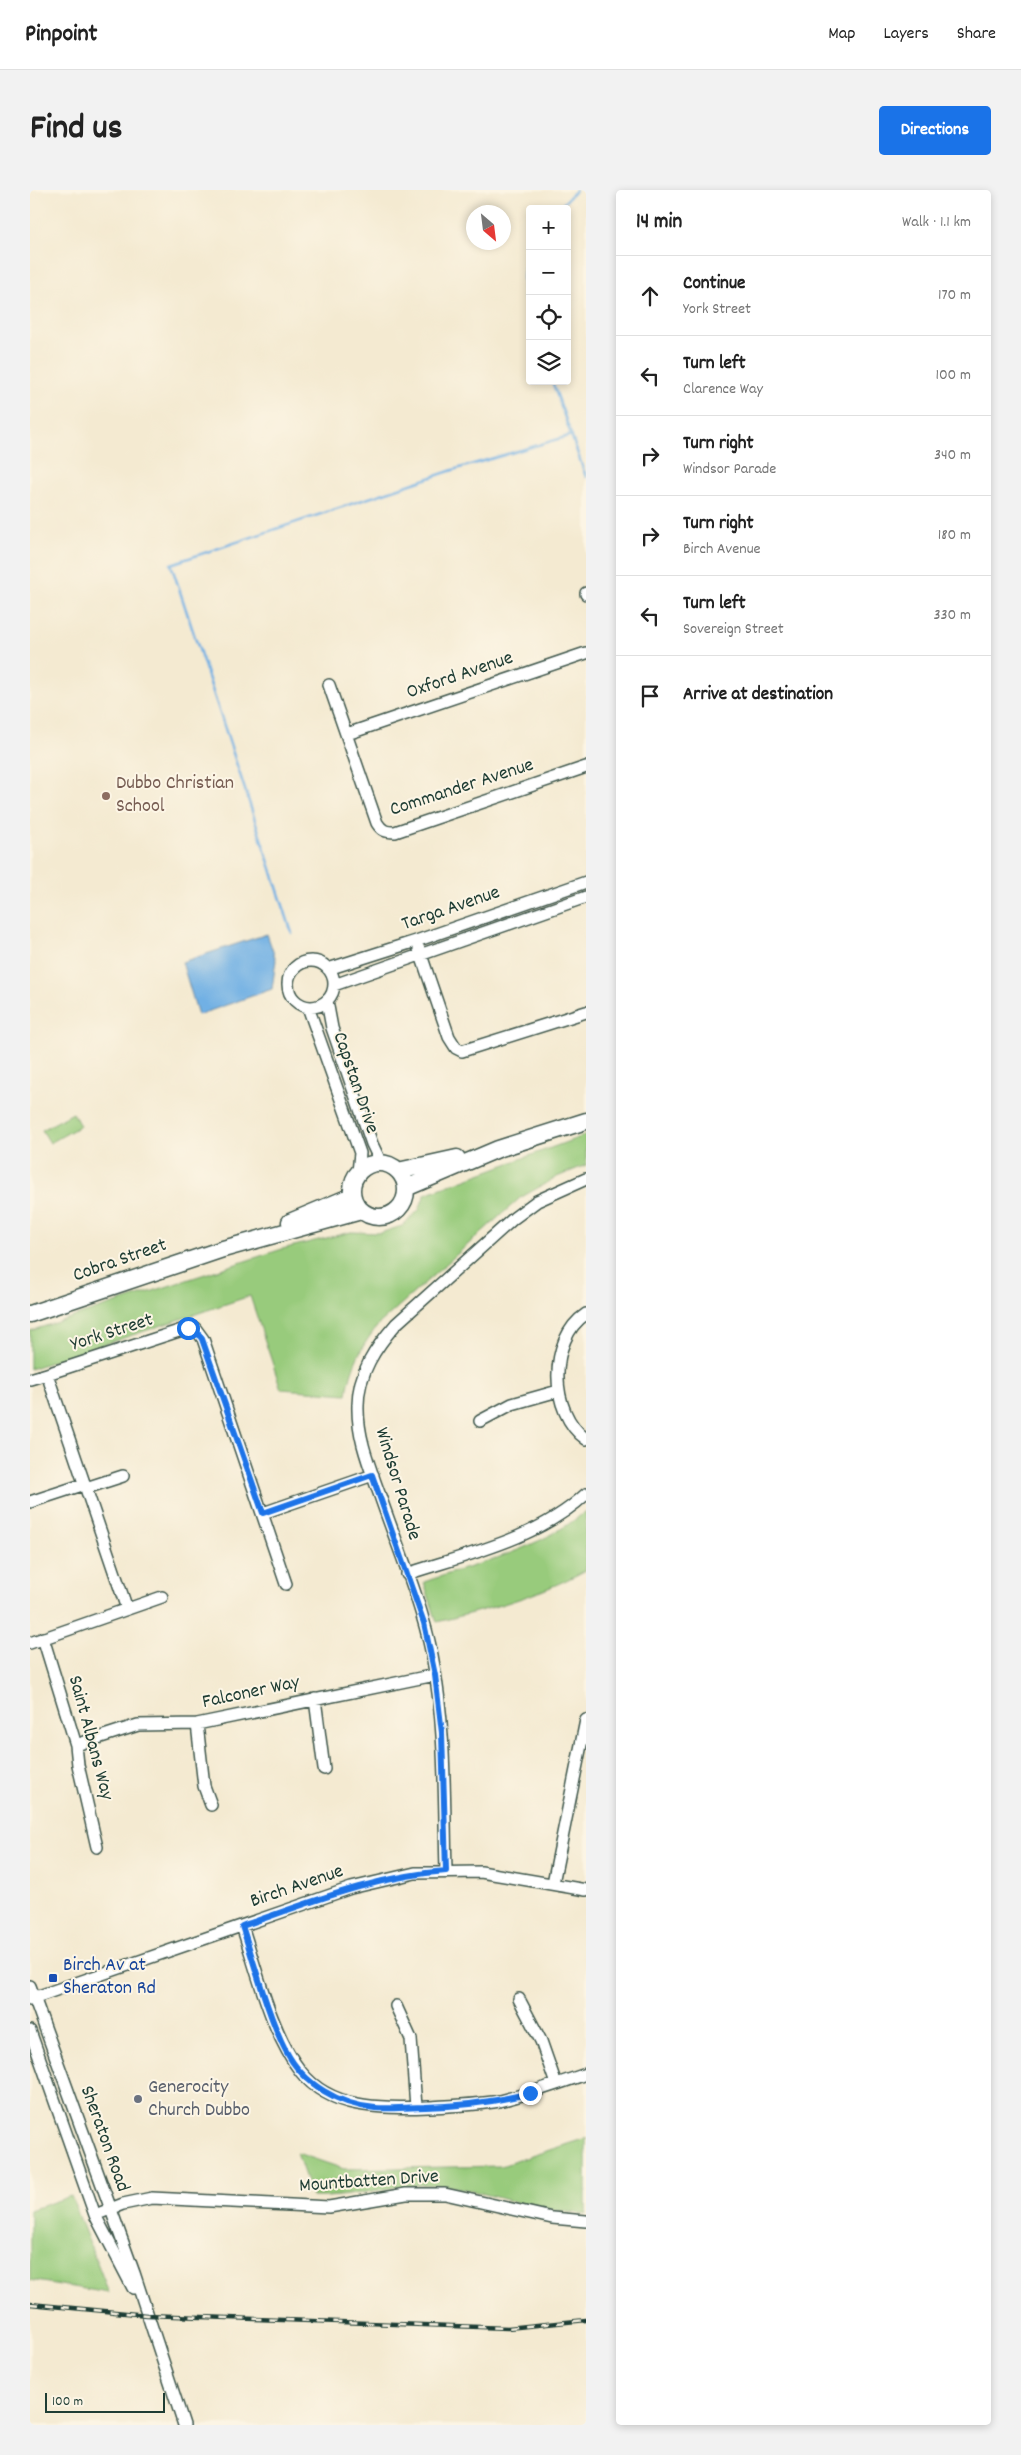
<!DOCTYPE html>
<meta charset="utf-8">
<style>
:root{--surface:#fff;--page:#f2f2f2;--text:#222;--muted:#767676;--line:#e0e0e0;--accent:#1a73e8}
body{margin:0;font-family:Dekko,sans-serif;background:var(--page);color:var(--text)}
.controls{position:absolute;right:15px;top:15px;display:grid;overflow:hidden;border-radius:5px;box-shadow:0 2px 8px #0003}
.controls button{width:45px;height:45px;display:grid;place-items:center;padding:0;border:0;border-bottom:1px solid var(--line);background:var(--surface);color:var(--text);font:25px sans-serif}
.compass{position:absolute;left:436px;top:15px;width:45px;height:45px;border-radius:50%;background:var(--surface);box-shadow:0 2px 8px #0003;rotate:152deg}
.scale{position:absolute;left:15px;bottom:12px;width:120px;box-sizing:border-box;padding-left:5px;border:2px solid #1f3d34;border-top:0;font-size:14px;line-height:18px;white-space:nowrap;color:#1f3d34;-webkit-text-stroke:4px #fcf5e5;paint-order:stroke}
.stop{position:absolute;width:15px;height:15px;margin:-11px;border:4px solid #1a73e8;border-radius:50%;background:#fff}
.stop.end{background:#1a73e8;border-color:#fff;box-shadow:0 1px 5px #0008}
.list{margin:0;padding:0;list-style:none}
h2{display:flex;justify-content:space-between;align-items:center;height:65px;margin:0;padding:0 20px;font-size:21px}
h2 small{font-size:16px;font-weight:400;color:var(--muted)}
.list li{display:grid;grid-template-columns:32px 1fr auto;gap:15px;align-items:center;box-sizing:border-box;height:80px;padding:0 20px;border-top:1px solid var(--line)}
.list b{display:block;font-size:19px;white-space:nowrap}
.list p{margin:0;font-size:16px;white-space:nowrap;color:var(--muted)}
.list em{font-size:16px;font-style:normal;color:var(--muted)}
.icon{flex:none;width:28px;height:28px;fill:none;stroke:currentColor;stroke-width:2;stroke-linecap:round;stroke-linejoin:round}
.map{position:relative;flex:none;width:556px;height:2235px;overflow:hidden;border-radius:5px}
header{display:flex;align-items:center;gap:30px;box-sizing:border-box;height:70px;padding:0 25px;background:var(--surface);border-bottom:1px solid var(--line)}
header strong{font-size:24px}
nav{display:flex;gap:28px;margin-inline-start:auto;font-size:18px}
.intro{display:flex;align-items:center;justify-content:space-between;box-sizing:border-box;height:120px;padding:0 30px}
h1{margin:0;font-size:35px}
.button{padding:12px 22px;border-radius:5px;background:var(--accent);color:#fff;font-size:18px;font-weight:700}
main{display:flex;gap:30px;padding:0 30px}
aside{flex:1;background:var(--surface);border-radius:5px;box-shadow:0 2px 8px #0003}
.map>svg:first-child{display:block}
.green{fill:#98cb7b;stroke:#5c8458}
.water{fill:#71b0e4;stroke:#48768c}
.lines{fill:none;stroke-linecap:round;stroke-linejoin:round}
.stream{stroke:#71b0e4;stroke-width:2.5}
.minor-casing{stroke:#3f574c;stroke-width:14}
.highway-casing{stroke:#3f574c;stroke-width:19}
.minor{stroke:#fff;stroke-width:11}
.highway{stroke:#fff;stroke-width:16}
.rail-casing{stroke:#1f3d34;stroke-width:4.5}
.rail{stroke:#fcf5e5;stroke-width:2.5;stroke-dasharray:8;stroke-linecap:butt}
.route{stroke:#1a73e8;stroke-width:6}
.education-dot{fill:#8d6e63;stroke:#fcf5e5;stroke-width:2}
.transit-dot{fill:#1a4fb4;stroke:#fcf5e5;stroke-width:2}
.worship-dot{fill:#6b7280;stroke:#fcf5e5;stroke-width:2}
.labels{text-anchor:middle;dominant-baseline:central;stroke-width:4;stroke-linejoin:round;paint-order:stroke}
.street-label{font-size:20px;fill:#1f3d34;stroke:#fcf5e5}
.education-label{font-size:20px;fill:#785e54;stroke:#fcf5e5;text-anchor:start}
.transit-label{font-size:20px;fill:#164399;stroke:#fcf5e5;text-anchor:start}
.worship-label{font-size:20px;fill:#5b616d;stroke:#fcf5e5;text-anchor:start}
</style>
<header>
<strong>Pinpoint</strong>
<nav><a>Map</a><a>Layers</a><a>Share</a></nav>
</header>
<div class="intro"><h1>Find us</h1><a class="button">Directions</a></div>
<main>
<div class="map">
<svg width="556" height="2235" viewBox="0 0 556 2235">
<rect width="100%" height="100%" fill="#fcf5e5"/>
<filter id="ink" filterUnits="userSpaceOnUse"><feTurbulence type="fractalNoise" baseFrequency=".02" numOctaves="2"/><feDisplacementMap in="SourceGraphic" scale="10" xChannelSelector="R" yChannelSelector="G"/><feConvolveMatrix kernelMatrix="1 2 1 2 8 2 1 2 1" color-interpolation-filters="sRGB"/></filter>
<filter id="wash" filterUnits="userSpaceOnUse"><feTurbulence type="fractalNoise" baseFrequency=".0096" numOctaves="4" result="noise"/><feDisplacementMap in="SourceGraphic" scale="20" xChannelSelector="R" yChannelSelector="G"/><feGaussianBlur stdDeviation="1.12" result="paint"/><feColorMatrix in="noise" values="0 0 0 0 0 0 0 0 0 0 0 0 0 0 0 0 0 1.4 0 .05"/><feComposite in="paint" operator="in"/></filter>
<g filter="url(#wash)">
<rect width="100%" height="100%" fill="#f4ead1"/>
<path class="green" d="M43,923L50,936L20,953L12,940Z
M556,945V975L527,987L490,1008L350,1133C332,1154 321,1176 317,1204L251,1199L220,1106L0,1179V1141L252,1059L321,1042L350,1043L372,1036L389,1020L395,1004Z
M556,1321V1380C509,1406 459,1419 407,1432L394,1392C449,1373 511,1359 556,1321Z
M556,1948V2024C535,2022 513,2019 492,2014C463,2007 436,1997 407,1995C364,1992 324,2009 282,2007L267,1963L314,1979L471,1976Z
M41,2006L79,2103L0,2090V2020Z"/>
<path class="water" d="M237,744L246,770L242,799L168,825L152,772Z"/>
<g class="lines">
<path class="stream" d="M528,19L546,0
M500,57C491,78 492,110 500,131
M522,191L556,287
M262,743L141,374L423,280L542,245"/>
</g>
</g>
<g filter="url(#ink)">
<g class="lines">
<defs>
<path id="minor" d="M556,403V404
M299,495L347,633C352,641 356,642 365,642L556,577
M317,544L556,463
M389,759L419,847L426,858L432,861L556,822
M258 794a23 23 0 1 1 46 0a23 23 0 1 1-46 0Z
M298,779L386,751L556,692
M304,795L556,707
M297,811L302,838L342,954L351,973
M278,817L330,963L328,982
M556,1124C518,1149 519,1223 556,1249
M0,1189L17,1184
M450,1231L482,1214L528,1201
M56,1298L93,1286
M0,1312L55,1294
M233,1323L343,1285
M377,1384C438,1364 508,1349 556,1304
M97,1419L17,1184L158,1138H165L173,1149L256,1394
M13,1448L46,1555L48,1575L67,1657
M0,1453L132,1407
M285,1509L294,1579
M167,1534L174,1596L181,1615
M46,1555L108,1535L167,1534L405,1485
M416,1681C414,1609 416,1536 402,1465C391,1410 367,1356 349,1303C339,1275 327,1246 328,1215C328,1183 346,1157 366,1134L484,1028L507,1011L556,989
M523,1693L556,1530
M212,1736C227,1781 242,1845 271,1882C302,1921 354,1918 398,1917C421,1916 446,1915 469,1911C499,1904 527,1894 556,1884
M0,1796L104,2083L154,2235
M0,1809L321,1698L385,1683L451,1682L556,1700
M489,1809L511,1851L526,1894
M366,1816L381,1849L386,1917
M0,1841L65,2025L103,2098
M65,2025L93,2014L122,2008L299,2017L376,2004H415L522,2028L556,2031"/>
<path id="highway" d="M322 1000a27 27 0 1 1 54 0a27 27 0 1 1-54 0Z
M368,981L427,968
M376,998L468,959L556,931
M260,1032L322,1006
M0,1124L193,1059L331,1021"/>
</defs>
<use href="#minor" class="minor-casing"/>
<use href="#highway" class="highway-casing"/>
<use href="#minor" class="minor"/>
<use href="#highway" class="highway"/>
<defs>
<path id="rail" d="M0,2114L117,2125L478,2138L556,2130"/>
</defs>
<use href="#rail" class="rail-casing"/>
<use href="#rail" class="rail"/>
</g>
</g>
<g class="lines" filter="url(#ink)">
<path class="route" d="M158,1138H164L172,1149L233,1323L342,1285L394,1433L405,1485L412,1543L416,1681C345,1686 279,1713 212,1736C225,1775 238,1826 256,1861C273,1894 309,1915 345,1918C361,1919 379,1917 395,1917C431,1916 465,1912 500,1903"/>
</g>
<circle class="education-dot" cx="76" cy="606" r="5"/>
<rect class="transit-dot" x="18" y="1783" width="10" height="10" rx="2.5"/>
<circle class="worship-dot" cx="108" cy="1909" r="5"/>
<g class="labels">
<g class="street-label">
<text transform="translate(430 486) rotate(-19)">Oxford Avenue</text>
<text transform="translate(432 598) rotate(-18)">Commander Avenue</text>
<text transform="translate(421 719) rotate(-19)">Targa Avenue</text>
<text transform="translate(325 893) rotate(71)">Capstan Drive</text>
<text transform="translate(90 1071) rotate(-19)">Cobra Street</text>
<text transform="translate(82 1143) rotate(-18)">York Street</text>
<text transform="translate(367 1294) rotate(73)">Windsor Parade</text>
<text transform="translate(221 1503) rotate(-12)">Falconer Way</text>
<text transform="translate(60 1548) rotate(75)">Saint Albans Way</text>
<text transform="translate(267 1697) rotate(-19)">Birch Avenue</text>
<text transform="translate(74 1949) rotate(70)">Sheraton Road</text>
<text transform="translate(339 1992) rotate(-4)">Mountbatten Drive</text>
</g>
<g class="education-label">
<text x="86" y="594">Dubbo Christian<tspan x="86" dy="23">School</tspan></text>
</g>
<g class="transit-label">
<text x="33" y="1776">Birch Av at<tspan x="33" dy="23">Sheraton Rd</tspan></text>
</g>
<g class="worship-label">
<text x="118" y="1898">Generocity<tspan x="118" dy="23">Church Dubbo</tspan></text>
</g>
</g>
</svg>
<div class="controls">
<button>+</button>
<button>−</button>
<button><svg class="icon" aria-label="locate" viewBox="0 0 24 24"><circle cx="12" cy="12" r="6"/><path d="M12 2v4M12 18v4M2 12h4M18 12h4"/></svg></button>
<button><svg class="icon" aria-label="layers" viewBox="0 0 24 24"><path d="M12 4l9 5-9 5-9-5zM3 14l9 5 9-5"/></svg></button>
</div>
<svg class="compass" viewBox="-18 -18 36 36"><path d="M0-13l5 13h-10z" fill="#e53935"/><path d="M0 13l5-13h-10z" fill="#767676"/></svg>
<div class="scale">100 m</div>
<div class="stop" style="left:158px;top:1138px"></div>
<div class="stop end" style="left:500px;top:1903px"></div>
</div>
<aside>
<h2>14 min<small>Walk · 1.1 km</small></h2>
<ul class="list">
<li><svg class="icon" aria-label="ahead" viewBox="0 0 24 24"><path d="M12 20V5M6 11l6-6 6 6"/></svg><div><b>Continue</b><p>York Street</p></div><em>170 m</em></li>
<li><svg class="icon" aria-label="left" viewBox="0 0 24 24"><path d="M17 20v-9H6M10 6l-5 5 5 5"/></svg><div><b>Turn left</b><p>Clarence Way</p></div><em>100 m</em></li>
<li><svg class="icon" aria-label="right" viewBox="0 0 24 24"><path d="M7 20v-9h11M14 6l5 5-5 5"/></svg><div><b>Turn right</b><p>Windsor Parade</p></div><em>340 m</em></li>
<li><svg class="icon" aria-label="right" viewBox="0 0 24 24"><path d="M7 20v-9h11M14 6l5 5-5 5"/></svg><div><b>Turn right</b><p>Birch Avenue</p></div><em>180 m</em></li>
<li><svg class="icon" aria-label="left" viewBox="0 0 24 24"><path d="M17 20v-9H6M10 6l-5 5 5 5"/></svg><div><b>Turn left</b><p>Sovereign Street</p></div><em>330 m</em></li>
<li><svg class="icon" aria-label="arrive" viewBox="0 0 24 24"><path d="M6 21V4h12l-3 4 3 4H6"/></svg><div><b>Arrive at destination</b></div></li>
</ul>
</aside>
</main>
